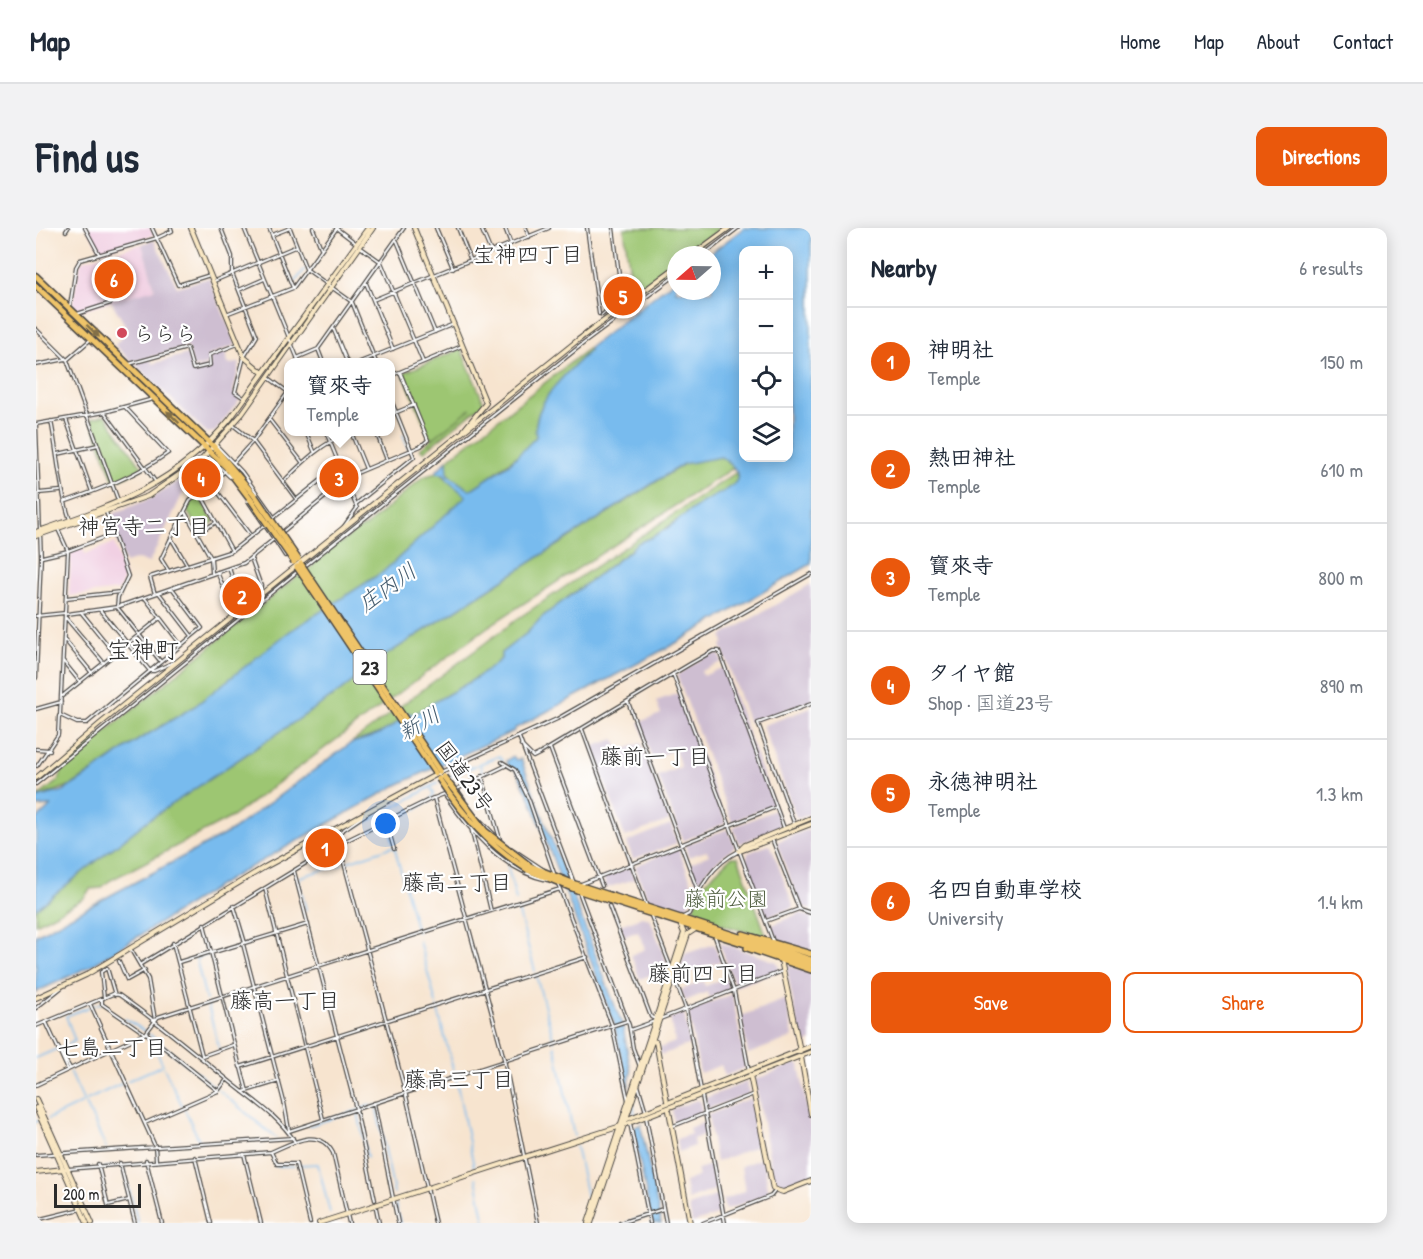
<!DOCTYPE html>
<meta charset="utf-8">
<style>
:root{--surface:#fff;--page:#f2f2f3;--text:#1f2937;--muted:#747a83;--line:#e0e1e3;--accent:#ea580c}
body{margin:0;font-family:"Patrick Hand","Klee One",sans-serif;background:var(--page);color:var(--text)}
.controls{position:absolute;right:18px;top:18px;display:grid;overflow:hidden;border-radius:12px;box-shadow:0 3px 15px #0003}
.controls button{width:54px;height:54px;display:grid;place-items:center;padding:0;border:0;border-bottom:2px solid var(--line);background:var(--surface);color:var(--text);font:30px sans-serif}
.compass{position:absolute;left:631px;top:18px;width:54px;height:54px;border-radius:50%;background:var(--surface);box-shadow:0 3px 15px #0003;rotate:250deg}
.scale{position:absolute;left:18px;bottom:15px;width:87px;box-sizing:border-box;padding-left:6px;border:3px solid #2b2b2b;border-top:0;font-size:16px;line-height:21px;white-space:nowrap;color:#2b2b2b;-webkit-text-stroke:4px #fff;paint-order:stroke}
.you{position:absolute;left:350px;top:596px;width:21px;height:21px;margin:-15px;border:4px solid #fff;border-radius:50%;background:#1a73e8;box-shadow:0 0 0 9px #1a73e833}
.badge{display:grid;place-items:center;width:39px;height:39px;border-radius:50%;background:var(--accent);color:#fff;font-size:20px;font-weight:700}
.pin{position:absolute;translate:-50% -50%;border:3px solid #fff;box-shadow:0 2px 6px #0006}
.popup{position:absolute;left:248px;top:130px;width:111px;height:78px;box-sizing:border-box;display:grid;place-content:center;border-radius:12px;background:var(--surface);filter:drop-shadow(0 2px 4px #0005);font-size:20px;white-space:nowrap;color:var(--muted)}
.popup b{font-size:22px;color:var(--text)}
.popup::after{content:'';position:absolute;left:50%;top:100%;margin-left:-12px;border:12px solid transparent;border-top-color:var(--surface)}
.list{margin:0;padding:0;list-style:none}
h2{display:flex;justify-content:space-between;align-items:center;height:78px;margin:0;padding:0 24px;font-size:26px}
h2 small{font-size:20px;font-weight:400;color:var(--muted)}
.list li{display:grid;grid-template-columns:39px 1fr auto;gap:18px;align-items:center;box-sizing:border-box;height:108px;padding:0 24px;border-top:2px solid var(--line)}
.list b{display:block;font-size:22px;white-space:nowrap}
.list p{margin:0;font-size:20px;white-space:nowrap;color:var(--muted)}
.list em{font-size:20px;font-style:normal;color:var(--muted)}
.actions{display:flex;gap:12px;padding:18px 24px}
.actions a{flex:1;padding:14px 0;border:2px solid var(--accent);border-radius:12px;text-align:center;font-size:21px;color:var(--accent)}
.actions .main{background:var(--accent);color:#fff}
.icon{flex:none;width:33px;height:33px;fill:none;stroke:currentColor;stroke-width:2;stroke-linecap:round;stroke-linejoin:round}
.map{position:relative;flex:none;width:775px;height:995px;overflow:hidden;border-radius:12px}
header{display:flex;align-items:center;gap:36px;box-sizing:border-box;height:84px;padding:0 30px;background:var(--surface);border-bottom:2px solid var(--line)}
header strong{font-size:28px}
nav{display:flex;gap:33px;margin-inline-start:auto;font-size:21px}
.intro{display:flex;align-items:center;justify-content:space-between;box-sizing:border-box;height:144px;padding:0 36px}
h1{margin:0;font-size:42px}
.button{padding:15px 27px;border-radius:12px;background:var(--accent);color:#fff;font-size:21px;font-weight:700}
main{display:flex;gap:36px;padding:0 36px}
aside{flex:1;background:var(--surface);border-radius:12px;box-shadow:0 3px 15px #0003}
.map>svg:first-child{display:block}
.built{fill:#f1d0e3}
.industrial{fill:#cebed1}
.green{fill:#9dc672;stroke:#64784e;stroke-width:1.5}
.water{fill:#78bbee;stroke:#52738c;stroke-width:1.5;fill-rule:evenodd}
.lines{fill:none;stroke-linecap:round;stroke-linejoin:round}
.stream{stroke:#78bbee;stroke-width:1.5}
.street-casing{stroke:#4a4744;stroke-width:4.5}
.secondary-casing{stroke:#4a4744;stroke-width:6}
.highway-casing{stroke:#4a4744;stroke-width:8}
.street{stroke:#fff;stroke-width:2}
.secondary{stroke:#f9e7c3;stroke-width:4}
.highway{stroke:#efc469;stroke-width:5}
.highway-bridge-casing{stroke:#4a4744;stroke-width:8;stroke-linecap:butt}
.highway-bridge{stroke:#efc469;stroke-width:5}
.oneway{fill:#837047}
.poi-dot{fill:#d1495b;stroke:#fff;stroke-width:2}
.labels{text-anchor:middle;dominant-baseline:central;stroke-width:4.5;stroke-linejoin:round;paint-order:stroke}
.shield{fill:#fff;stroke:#6b6b6b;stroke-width:1.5}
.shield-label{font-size:20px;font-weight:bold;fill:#2b2b2b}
.poi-label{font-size:21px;fill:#2b2b2b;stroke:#fff;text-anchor:start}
.street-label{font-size:21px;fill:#2b2b2b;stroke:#fff}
.park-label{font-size:21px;fill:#536144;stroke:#fff}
.neighbourhood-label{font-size:22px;fill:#2b2b2b;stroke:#fff}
.water-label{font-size:22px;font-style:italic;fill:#465d6f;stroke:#fff}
.quarter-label{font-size:24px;fill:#2b2b2b;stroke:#fff}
</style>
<header>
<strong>Map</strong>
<nav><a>Home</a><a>Map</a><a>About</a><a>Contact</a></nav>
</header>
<div class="intro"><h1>Find us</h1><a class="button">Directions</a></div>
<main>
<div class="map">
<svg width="775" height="995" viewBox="0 0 775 995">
<rect width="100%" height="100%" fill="#fff"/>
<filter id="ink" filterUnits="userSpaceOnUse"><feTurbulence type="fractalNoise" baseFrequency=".0167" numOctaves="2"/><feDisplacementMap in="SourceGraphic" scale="12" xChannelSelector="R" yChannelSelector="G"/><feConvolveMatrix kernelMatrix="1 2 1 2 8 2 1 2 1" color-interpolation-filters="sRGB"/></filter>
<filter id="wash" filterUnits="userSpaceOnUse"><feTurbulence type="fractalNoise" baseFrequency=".008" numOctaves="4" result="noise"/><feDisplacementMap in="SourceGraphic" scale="24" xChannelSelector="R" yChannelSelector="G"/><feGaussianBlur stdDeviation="1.35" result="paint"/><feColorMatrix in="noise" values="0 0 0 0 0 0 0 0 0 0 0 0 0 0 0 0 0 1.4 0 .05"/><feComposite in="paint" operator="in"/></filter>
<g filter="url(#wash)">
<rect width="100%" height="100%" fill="#f7e4cf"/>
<path class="built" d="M51,0H114L118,7L65,24Z
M106,16L119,61L42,83L36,77L45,33Z
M78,315L89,348L83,362L33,368L35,324L46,319L49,326Z"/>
<path class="industrial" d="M118,12L141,59L173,50L200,117L173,127V136L157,140L152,119L96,134L79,117L92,102L75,73L119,61L106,16Z
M190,123L191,136L204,135L197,164L205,170L179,204L171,205L98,135L115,131L116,136L152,126L156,142L174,138V128Z
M149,249L153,253L113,335L102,331L89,335L75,297L80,295L77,286L118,269Z
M775,356V473L713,495L685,417L688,415L686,408Z
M683,426L686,434L665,443L667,448L688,439L738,576L696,594L641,447L672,427Z
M643,465L690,595L647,613L622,548L645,539L639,522L616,530L603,494L625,486L620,473Z
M775,480V586L764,590L760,589L727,499L728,497Z
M578,511L583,523L605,515L634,592L589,609L556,519Z
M739,582L746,598L703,616L697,599Z
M635,596L641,615L597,631L591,614Z
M692,601L699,618L673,640L661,655L654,635L673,627L671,623L652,629L649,617Z
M771,602L775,604V682L764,677L741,616L743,613Z
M732,617L735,618L757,677L756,680L733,688L730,687L710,632L712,625Z
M642,620L658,661L651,680L643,683L613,674L599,638Z
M594,639L599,651L570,660L567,649Z
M764,685L775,689V723L739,712L734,698Z
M606,689L614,691L633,740L604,751L595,727L609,721L602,703L588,708L584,697Z
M683,714L741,734L744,743L699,759Z
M678,716L685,733L641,749L649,726Z
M750,737L775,745V813L769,817L765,814Z
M691,750L693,763L673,770L671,764L649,773L645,762L667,753L669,758Z
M696,766L710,839L689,848L685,837L664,845L652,783Z
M750,771L757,809L712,826L705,788Z
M648,785L654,816L625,827L624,820L639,814L634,790Z
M760,835L763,837L775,901V948L748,959L738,954L719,852Z
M711,854L713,866L671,881L669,870Z
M715,870L724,917L680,934L672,887Z
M661,872L664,874L666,885L638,895L636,881Z
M668,894L671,906L657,911L658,918L643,924L641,911L655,906L653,900Z
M727,930L733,966L689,982L687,972L709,963L705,938Z
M676,936L681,961L652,972L649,954L663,948L661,942Z
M682,967L684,986L656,995L653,978Z"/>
<path class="green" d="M588,0H685L649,27H640V34L603,63L598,52L595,53Z
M553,120V123C531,145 495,175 500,209L495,217L438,261L431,262C420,254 406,246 411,232Z
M425,121L448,175L387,224L384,221L435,180L395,212L367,145Z
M69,187L107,240L78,254L55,191Z
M707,198L708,230L699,239L453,398L196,589L73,653L65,660L54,661L47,671L0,696V681L111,593L306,462L347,429Z
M403,244L431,268L347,344L254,404L159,478L104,511L36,557L0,570L23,552L27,540L36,531L260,349L276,339L280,332L301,314L305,315L318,304L330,298L387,249Z
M701,244V254L684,267L669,273L617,309L608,312L506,389L491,405L465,425V431C440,454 407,467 379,486L371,485C355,503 337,509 315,515L484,389Z
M163,268L178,294L163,303L151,283L156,273Z
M695,629H702L731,710L667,691L663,683L657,681L669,655Z"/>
<path class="water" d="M708,0H775V336L640,415L478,501V503L361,557L195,650L55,738L0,764V707L195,603L315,515C338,509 355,503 371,485L379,486C407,467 440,454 465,431V425L491,405L506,389L595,322C600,313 609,313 618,308C636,299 651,283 669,273C692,261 720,252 685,229L647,236L347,429L306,462L111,593L0,681V592L15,578L0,579V570L27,563L43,553L104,511L159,478L254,403L347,344L430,268L412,253L408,246L399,245L411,232L412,247L434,262L472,237L500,209C495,174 530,146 553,123V120L640,51V63H676V27H672ZM708,22H752V230H708Z
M477,528L480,532L485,531L587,799L595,844L592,861L578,795L495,572L480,542L472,538L470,533Z
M606,896L605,899L625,995H616L597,900Z"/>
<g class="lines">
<path class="stream" d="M259,54L269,41
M354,175L357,183L354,185
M367,207L372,220
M297,208L309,204
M444,535L446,545
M412,549L463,528L467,533
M351,591L349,584L402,555
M354,594L395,573L398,566L396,561
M352,595L381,704
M305,614V607L349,584
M311,634L356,619
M471,636L480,672
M264,649L306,636
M262,650L270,682
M482,682L499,743
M383,713L400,775
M500,747L518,813
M170,772L160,730L173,726
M172,777L183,821
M56,778L65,775
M401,779L418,845
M89,791L109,803
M113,806L181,861
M115,811L127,837
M519,818L538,908
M26,819L39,813L30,788L53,779
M0,830L21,821
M128,840L146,877
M34,844L48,874
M420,851L438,939
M91,853L125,838
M184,863L240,910
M51,872L87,855
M597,875L599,888
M50,876L70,920
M340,877L358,965
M148,880L164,914
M322,882L335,877
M322,884L331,929
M12,891L46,875
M0,894L2,893
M272,898L320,883
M540,918L553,979
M261,937L282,936L294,985
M239,938H258
M87,939L102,995
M67,940L79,939
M440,950L449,995
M359,975L364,995
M590,995L612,988"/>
</g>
</g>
<g filter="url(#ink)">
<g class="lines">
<defs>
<path id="street" d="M49,0L63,26
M116,0L142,57L174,47
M185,0L196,28V45L221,108L208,129L199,164L208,170
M208,0L263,134
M233,0L257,60
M277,0L285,20
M300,0L321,16
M400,0L417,40
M422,0L435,33
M445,0L455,24
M469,0L475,16
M490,0L493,9
M551,0L563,86
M30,3L32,0
M236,7L254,0L270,41L316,74L340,134
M361,13L399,104
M324,19L345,34L387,134
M667,27L702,0
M178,53L261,18
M330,55L357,121
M203,62L228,51
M337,72L513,0
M34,78L40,39L44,32L121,10L136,3L135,0
M41,86L75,75
M190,86L257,60L301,0
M566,87C576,80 575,69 585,62L577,0
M297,100L311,134
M0,101L31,132L83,275
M282,121L287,134
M261,130L282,121L368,0
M31,132L54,112
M324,134L418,96
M93,136L151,120L157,141L174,137L173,127L202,116
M0,137L30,131
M354,148L426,118
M233,150L252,164
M69,185L119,253
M354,187L378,177
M30,191L56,264
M233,191L266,234
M15,193C22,227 23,260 34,292
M0,196L5,329L0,450
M0,196L69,184L117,171
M197,197L217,213L260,271
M270,204L278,223
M290,204L321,280L306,301
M315,204L330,241
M340,204L351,232
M180,217L206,244L238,289
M22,226L62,217
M170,226L194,249
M198,234L217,213L252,164
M149,245L164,265L196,323
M309,250L385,218L392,212L364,144
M247,254C268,233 286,215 314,204
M175,255L215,308
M3,265L24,263
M28,274C65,261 100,248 132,225L89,179
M320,276L378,229L354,169
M70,284L92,348L82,369L81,379L125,434
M149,284L175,330L176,345
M236,291L304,237
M22,301L32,323L24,487L41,495H51L166,400L136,360
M161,305L179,295
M245,305L310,252
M238,311L249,328
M6,329L32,323L77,306
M215,330L225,358L218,371
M151,337L135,310L154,273L189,243
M269,338L548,115L640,47
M132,342L125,331L135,310
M181,344L189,363L200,360L193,340
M123,365L156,408
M119,366L114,349L196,323L229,297
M30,370L84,364
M109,370L145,417
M64,382L114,443
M45,384L79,426
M31,386L81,379L208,335L238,311L212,273
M0,388L29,385
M30,390L68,435
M29,412L56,445
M27,433L44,454
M114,443H118L138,434
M637,446L737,713
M25,469L124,390
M592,474L662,663
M0,481L25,474
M546,501L611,679
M483,509L538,655
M485,517L497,529L503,526L654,436L677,423H683L748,600
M514,520L566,658
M0,521L14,522
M466,534L479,542L493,572L518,645
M1,538L22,507L23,488
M405,544L521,491L775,346
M446,548L464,611
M0,556L262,343
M421,561L469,538
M409,567C433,602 467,643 511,652
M428,571L421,561L398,570L468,831L502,995
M329,587L304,604L301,609L369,863L399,995
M444,592L461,609
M350,593L358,621
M758,595L722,495L775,476
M435,600L455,683
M736,611L763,681
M475,620L508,642
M258,643L320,881L339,972
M522,656L576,797L592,872
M545,656L740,579
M229,660L287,891
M543,664L593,797L597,820L604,839
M198,678L209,715
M573,678L615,789L619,791
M615,688L635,740
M647,689L653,686C663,659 677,636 703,623
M730,693L763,681L775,685
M168,696L204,839L551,729
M679,709L698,763L713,843
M137,715L166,827
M207,716L248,874L253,902
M94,720L112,751L119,792
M175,725L272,696
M83,733L91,752L109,742
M143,734L175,724
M105,736L293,621L397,570
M638,749L650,781L665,862
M68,770L65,744L71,740L79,767
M66,771V776L108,805
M54,776L119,918L120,932
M0,780L25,760
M624,791L747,743
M10,794L32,842
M0,798L77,766L83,767C121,793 156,823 192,852C215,871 243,888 259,914
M594,802L619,793
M110,805L182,863
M22,819L34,840
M166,828L197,817
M205,840L211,863
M0,857L110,805L122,789L524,661
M602,857L610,884
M207,864L243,853
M666,868L689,995
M338,875L362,995
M610,889L630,995
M109,895L182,863L191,851
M594,895L614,995
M637,898L718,866
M253,903L591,793
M235,924L241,936H260L274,995
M208,926L225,995
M0,927L257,910
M159,929L175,995
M110,932L126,995
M84,935L99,995
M62,936L72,977L93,972
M32,941L235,924C256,915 283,898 297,925L313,995
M340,980L343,995
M0,992L45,981
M584,995L627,981
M667,995L735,968L739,963"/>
<path id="secondary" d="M155,0L208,129L227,145
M378,0L450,175L428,202
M656,27L693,0
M0,304C78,277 140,257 194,191L332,0
M0,308L112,268L166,231L206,186L337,0
M0,550L65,495L428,203L542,112L640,39
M703,623L709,617L775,590
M704,623L775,596
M745,732L764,823
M0,770L50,747L229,639L405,544
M617,813L620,814L631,873
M765,829L775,886
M714,847L737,961L747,964L775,953
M0,871L56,995
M0,880L51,995
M633,883L654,995
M589,892L775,818
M0,944L28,941
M283,995L588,897L775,824
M552,995L639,733L648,705L645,698
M555,995L652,706L658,702"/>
<path id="highway" d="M0,48L178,219L219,268
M0,58L190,239L215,272
M494,638L539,656L775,732
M492,642L541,662L775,737
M707,706L775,726
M711,720L775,742"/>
</defs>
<use href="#street" class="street-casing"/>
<use href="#secondary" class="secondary-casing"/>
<use href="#highway" class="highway-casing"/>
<use href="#street" class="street"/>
<use href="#secondary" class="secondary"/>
<use href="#highway" class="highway"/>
<defs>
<path id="highway-bridge" d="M219,268L262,331
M215,272L258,334
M265,336L404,543
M261,339L399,545
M408,549L449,603L494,638
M403,551C428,589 454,618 492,642"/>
</defs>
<use href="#highway-bridge" class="highway-bridge-casing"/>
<use href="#highway-bridge" class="highway-bridge"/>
</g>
<defs><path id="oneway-solid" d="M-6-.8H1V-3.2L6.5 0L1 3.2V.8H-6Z" transform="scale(1.5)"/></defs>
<g class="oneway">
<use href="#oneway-solid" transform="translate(57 103) rotate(44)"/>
<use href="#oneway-solid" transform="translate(137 189) rotate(-136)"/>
</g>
</g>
<circle class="poi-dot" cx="86" cy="105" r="6"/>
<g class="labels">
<rect class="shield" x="317.5" y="422" width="33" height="34" rx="4.5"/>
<g class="shield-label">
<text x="334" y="439">23</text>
</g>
<g class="poi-label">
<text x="98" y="105">ららら</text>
</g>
<g class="street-label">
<text transform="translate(429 548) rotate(54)">国道23号</text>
</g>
<g class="park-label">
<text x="690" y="670">藤前公園</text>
</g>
<g class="neighbourhood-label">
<text x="492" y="26">宝神四丁目</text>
<text x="108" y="298">神宮寺二丁目</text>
<text x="619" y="528">藤前一丁目</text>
<text x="421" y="654">藤高二丁目</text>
<text x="667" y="745">藤前四丁目</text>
<text x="249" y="772">藤高一丁目</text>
<text x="76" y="819">七島二丁目</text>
<text x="423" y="851">藤高三丁目</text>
</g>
<g class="water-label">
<text transform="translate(351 359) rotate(-36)">庄内川</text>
<text transform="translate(383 495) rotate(-30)">新川</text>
</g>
<g class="quarter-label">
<text x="107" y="421">宝神町</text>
</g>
</g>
</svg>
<div class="controls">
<button>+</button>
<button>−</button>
<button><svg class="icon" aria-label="locate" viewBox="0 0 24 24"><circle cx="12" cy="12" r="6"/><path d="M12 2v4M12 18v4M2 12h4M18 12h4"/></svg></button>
<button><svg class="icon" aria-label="layers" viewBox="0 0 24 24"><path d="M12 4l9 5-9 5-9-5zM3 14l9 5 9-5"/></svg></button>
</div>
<svg class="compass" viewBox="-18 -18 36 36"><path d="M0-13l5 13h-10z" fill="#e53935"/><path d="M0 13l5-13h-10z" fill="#747a83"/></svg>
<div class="scale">200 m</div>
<div class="you"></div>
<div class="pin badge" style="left:289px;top:620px">1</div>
<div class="pin badge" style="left:206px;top:368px">2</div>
<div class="pin badge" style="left:303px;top:250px">3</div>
<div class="popup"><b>寳來寺</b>Temple</div>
<div class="pin badge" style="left:165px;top:250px">4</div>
<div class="pin badge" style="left:587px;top:68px">5</div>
<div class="pin badge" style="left:78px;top:51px">6</div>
</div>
<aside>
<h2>Nearby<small>6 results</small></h2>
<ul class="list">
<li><span class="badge">1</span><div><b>神明社</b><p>Temple</p></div><em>150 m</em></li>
<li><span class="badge">2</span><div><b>熱田神社</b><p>Temple</p></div><em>610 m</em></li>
<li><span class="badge">3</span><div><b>寳來寺</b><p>Temple</p></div><em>800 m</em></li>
<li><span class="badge">4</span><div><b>タイヤ館</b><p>Shop · 国道23号</p></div><em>890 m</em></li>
<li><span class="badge">5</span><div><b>永徳神明社</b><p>Temple</p></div><em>1.3 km</em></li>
<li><span class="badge">6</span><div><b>名四自動車学校</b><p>University</p></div><em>1.4 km</em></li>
</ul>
<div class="actions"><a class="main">Save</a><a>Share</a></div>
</aside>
</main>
